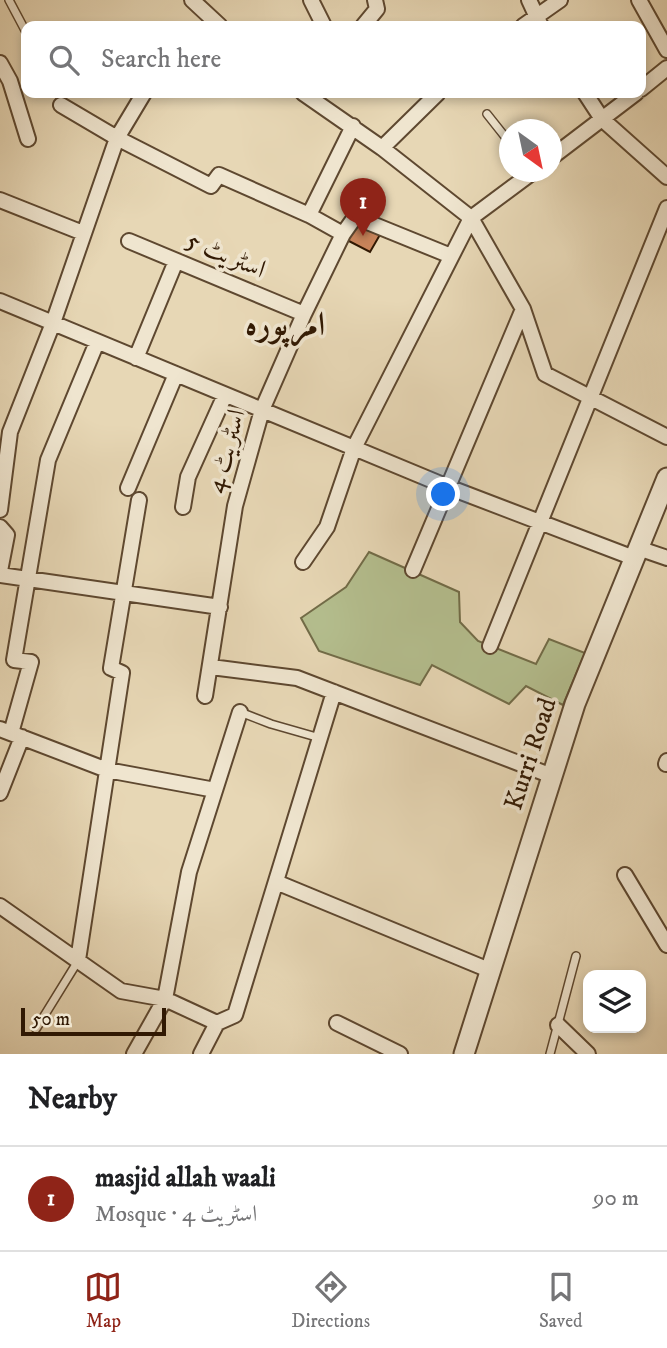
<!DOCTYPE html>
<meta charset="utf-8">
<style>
:root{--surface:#fff;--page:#f2f2f2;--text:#202124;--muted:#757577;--line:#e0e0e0;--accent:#8f2418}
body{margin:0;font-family:"IM FELL DW Pica",Amiri,serif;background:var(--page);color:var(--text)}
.controls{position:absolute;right:21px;bottom:21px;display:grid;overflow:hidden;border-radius:14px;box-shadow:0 4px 10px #0003}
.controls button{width:63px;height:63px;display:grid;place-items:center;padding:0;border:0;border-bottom:2px solid var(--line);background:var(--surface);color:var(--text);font:35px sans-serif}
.compass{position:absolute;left:499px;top:119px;width:63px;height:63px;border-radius:50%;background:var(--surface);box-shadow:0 4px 10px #0003;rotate:147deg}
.scale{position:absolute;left:21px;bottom:18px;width:145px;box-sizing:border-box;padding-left:7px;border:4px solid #311903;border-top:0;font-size:19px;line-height:24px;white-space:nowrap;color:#311903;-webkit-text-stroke:5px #efe5cf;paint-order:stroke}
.you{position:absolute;left:444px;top:495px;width:24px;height:24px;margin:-18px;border:5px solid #fff;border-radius:50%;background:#1a73e8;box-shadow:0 0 0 10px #1a73e833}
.badge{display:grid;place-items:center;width:46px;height:46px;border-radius:50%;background:var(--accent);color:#fff;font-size:23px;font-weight:700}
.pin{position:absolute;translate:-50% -58px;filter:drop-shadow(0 2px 4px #0008)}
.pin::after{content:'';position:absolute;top:37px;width:24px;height:21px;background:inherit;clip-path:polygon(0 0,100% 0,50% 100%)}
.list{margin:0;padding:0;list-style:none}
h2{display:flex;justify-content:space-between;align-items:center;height:91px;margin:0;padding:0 28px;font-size:30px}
h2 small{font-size:23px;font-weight:400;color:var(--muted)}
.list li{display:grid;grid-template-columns:46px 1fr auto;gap:21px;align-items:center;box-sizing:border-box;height:105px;padding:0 28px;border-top:2px solid var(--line)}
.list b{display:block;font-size:26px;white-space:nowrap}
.list p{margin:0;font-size:23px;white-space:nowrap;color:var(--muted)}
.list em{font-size:23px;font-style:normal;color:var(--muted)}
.icon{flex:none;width:38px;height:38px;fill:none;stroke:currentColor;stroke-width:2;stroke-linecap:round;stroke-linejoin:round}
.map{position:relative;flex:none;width:667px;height:1054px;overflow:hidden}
.search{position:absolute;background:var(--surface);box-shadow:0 4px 10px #0003;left:21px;right:21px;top:21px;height:77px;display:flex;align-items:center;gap:18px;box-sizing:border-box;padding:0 24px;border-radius:14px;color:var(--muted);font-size:26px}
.sheet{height:196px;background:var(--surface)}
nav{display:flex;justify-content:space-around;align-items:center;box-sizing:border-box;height:98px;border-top:2px solid var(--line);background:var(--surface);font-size:19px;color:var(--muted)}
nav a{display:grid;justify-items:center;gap:4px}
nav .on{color:var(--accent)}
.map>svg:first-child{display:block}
.green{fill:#b4be8e;stroke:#726c48;stroke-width:2}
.building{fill:#c8845a;stroke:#311903;stroke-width:2}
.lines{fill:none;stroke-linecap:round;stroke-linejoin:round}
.service-casing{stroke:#5e4830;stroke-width:10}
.minor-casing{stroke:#5e4830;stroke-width:18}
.tertiary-casing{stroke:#5e4830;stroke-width:23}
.service{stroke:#efe5cf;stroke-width:7}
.minor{stroke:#efe5cf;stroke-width:14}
.tertiary{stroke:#efe5cf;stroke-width:19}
.labels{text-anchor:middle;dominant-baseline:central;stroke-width:7;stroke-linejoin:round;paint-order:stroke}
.street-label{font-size:26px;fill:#311903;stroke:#efe5cf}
.district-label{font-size:33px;font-weight:bold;fill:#311903;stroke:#efe5cf}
</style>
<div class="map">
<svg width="667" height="1054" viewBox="0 0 667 1054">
<rect width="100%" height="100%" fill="#e7d7b5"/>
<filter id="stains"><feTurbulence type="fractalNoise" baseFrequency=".00286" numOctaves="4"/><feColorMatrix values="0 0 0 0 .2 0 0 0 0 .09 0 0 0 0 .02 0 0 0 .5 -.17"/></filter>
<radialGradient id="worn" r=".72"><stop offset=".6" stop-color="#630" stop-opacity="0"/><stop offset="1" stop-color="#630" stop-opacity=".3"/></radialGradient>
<path class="green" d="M369,552L459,592L460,622L478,641L536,664L549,639L585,653L563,705L526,686L509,704L432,665L420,685L319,651L301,618L346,587Z"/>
<path class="building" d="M356,221L381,233L370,252L345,239Z"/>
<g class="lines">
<defs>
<path id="service" d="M9,0L26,32
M487,114L510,143
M240,712L271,724L320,738
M36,1029L78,961
M550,1054L576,956"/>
<path id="minor" d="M192,0L220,26
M311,0L324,26
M529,0L541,26
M639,0L667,50
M363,26L377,9L375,0
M523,26L560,0
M0,63L10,81L28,139
M641,89L667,68
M585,93L602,119L667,177
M61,105L117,138L211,186L219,175L309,215L343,234
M382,148L438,93
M552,157L636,93
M533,172L471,218L523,309L545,374L667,437
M0,200L83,233
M309,215L353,126
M129,241L304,314
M0,301L448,487L634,558
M136,358L176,261
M128,488L176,374
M183,507L188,477L225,395
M0,510L10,432L53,323L117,138L144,93
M0,527L7,535L0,571
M638,548L667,558
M303,562L327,527L354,448L471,218L382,148L303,93
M413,570L523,309
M0,575L220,607
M490,646L667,208
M211,667L297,678L552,776
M205,696L235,506L262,410L304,314L343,234L355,217L451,256
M0,729L107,770L215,790
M11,733L31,662L14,660L48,460L97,342
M666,764L667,761
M0,793L22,737
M625,875L667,945
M276,882L489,970
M0,906L121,991L165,999L217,1023
M78,960L122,673L111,668L139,500
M337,1023L400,1054
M558,1025L588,1054
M134,1054L165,999L189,872L240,712
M201,1054L217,1023L235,1015L334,692"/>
<path id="tertiary" d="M464,1054L575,704L667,478"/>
</defs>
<use href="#service" class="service-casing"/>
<use href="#minor" class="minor-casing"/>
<use href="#tertiary" class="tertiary-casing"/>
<use href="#service" class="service"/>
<use href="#minor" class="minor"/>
<use href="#tertiary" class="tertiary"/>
</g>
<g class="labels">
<g class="street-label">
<text transform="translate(226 255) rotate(23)">اسٹریٹ 5</text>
<text transform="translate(226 451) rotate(-74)">اسٹریٹ 4</text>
<text transform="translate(531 754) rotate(-72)">Kurri Road</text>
</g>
<g class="district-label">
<text x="285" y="325">امرپورہ</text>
</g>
</g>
<rect width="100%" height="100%" filter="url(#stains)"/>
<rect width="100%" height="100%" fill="url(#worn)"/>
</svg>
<div class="controls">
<button><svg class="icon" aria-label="layers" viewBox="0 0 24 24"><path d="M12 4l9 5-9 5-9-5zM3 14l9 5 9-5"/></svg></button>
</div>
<svg class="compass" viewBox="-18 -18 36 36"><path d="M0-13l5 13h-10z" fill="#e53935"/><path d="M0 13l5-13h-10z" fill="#757577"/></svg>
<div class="scale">50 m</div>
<div class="you"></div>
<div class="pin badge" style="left:363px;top:236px">1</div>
<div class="search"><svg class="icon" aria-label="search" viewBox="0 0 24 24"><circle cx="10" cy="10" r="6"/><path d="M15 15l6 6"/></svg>Search here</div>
</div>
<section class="sheet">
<h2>Nearby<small></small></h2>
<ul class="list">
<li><span class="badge">1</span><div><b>masjid allah waali</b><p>Mosque · اسٹریٹ 4</p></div><em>90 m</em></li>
</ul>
</section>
<nav>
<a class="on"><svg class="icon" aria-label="map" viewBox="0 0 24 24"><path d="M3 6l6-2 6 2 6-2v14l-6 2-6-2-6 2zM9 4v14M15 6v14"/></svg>Map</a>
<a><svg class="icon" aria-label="directions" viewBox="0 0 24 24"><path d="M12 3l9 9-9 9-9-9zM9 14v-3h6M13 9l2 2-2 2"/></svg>Directions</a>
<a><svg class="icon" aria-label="saved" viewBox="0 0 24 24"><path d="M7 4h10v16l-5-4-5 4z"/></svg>Saved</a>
</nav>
